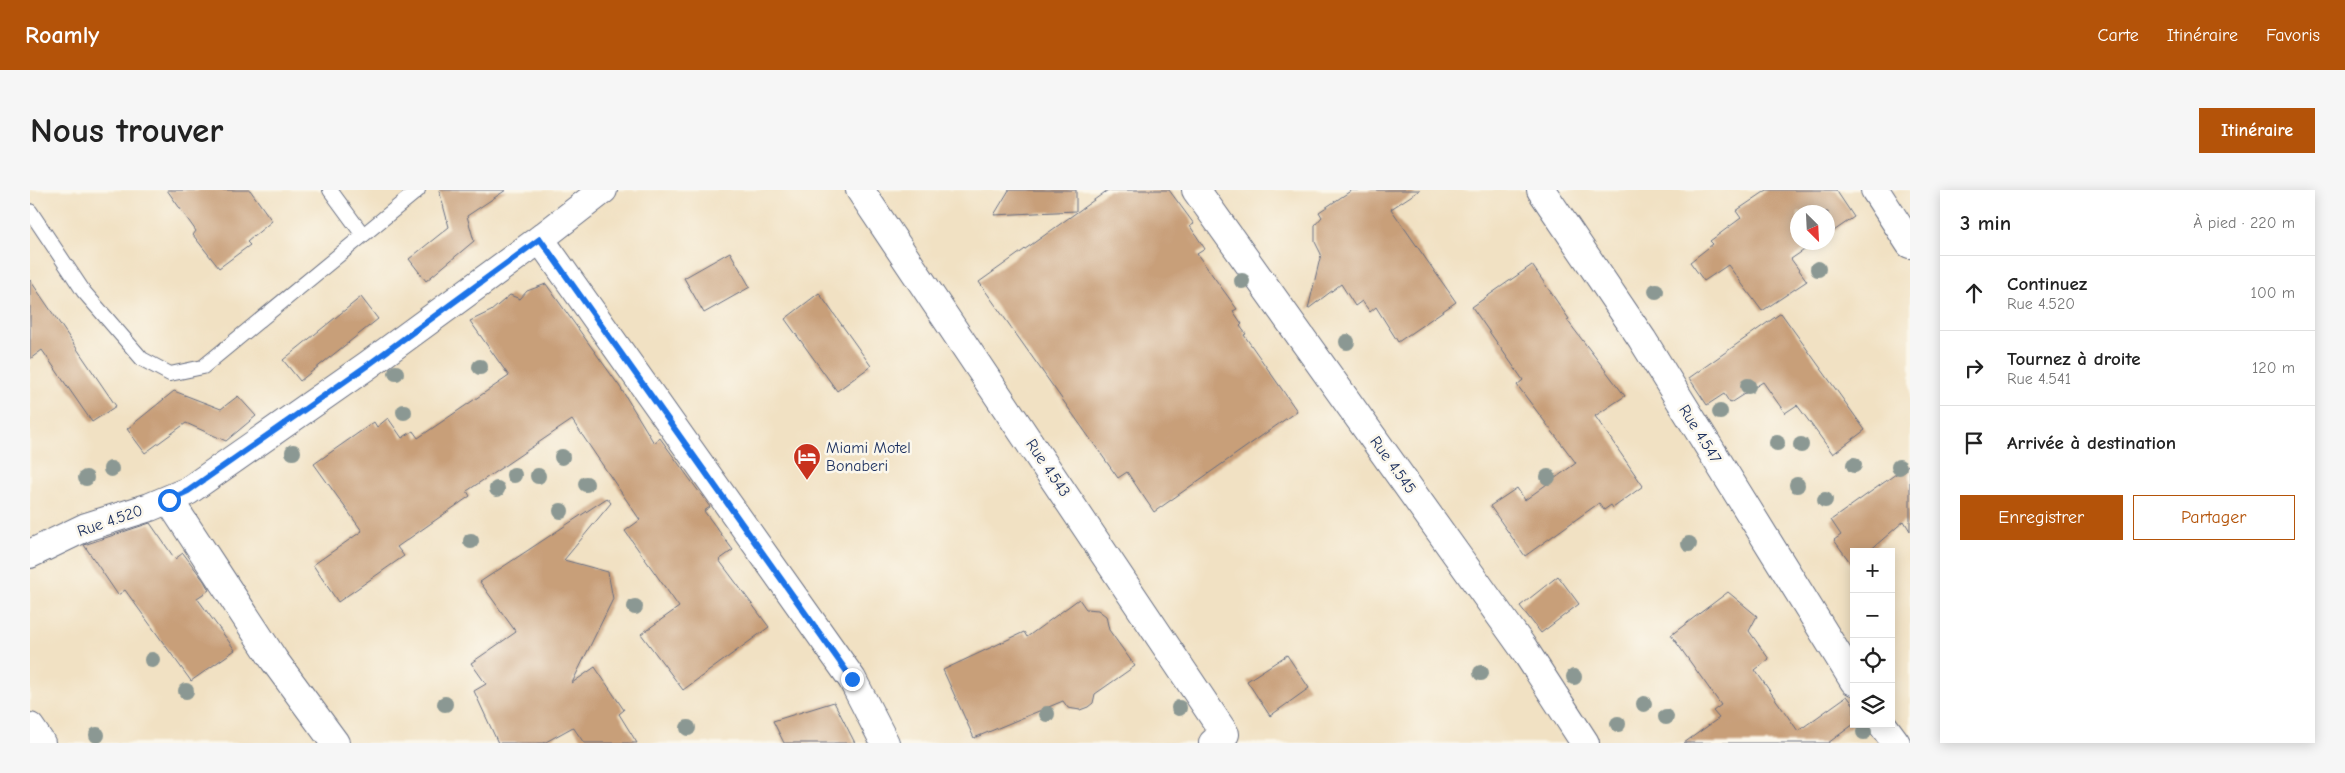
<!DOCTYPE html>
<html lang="fr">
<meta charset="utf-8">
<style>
:root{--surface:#fff;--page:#f6f6f6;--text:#222;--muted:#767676;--line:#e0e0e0;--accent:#b45309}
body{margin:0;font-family:"Comic Neue",sans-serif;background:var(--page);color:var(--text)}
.controls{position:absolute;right:15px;bottom:15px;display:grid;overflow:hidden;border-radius:0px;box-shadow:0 2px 12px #0003}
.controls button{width:45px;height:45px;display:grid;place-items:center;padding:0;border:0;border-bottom:1px solid var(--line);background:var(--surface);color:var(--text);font:25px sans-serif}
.compass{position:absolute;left:1760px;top:15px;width:45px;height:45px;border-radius:50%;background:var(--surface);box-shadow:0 2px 12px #0003;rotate:156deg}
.stop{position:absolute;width:15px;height:15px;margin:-11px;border:4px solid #1a73e8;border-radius:50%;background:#fff}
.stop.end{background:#1a73e8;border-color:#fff;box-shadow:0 1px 5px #0008}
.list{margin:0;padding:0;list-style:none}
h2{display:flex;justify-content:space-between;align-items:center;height:65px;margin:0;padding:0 20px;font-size:21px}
h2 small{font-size:16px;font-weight:400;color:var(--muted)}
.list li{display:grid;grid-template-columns:32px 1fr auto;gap:15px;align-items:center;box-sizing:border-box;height:75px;padding:0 20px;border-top:1px solid var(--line)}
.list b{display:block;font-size:19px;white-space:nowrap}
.list p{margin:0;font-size:16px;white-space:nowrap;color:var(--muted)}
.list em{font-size:16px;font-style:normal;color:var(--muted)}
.actions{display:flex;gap:10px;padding:15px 20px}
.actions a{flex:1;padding:11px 0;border:1px solid var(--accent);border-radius:0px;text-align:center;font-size:18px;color:var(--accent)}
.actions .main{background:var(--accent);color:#fff}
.icon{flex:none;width:28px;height:28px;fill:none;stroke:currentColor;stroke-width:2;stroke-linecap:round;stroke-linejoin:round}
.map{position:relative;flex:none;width:1880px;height:553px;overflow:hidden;border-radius:0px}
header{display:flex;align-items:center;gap:30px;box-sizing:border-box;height:70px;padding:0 25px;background:var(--accent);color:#fff}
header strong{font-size:24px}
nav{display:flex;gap:28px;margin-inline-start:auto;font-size:18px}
.intro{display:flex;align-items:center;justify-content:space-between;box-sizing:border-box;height:120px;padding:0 30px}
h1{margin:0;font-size:35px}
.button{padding:12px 22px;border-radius:0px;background:var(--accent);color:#fff;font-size:18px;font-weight:700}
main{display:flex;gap:30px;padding:0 30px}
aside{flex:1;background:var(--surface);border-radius:0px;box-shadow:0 2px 12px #0003}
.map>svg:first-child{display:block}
.building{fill:#c89f79}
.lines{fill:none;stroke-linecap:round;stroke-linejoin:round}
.service-casing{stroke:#666d81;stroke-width:16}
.minor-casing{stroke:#666d81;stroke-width:30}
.service{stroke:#fff;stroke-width:14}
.minor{stroke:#fff;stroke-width:28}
.tree{fill:#8b9893}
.route{stroke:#1a73e8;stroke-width:6}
.labels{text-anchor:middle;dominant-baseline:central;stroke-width:5;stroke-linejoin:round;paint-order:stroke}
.street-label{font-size:16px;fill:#1b2f5e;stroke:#fbf7ec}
.poi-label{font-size:16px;fill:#1b2f5e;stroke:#fbf7ec;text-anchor:start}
</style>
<header>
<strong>Roamly</strong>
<nav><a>Carte</a><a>Itinéraire</a><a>Favoris</a></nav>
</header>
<div class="intro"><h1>Nous trouver</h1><a class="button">Itinéraire</a></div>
<main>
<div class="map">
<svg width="1880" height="553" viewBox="0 0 1880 553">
<rect width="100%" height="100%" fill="#fbf7ec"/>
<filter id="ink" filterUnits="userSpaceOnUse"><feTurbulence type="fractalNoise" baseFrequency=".02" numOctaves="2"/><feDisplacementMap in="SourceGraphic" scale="10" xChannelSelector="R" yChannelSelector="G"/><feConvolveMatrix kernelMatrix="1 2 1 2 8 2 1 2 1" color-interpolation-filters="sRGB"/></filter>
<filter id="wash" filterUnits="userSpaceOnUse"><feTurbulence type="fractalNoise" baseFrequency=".0096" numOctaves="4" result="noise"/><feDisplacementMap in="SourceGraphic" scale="20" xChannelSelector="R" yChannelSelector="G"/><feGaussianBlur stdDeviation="1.12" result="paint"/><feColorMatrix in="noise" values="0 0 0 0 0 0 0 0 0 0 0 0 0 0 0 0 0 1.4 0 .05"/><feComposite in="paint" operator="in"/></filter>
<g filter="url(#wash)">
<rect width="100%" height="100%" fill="#f1e1c3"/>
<g id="blocks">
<path class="building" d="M137,0H220L242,31L217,52L220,55L189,78L163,45L166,41Z
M409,0H476L437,26L444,51L396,91L379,69L419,37Z
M979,0H1046V21L964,25Z
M1078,0H1139L1164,34L1160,36L1175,59L1167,64L1207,119L1203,121L1212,134L1210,136L1216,144L1214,145L1267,221L1124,322L1097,282L1088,288L949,92Z
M1322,0H1390L1361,19L1426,112L1368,152L1346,117L1340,122L1332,111L1325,116L1311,94L1278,119L1291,64L1285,52V35L1292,27L1289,22Z
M1737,0H1806L1824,27L1798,45V22H1768V52H1786L1761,69L1777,91L1732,121L1698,75L1674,91L1660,72L1683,54L1680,51L1711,28L1706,21Z
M700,62L720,97L674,123L654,88Z
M1502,75L1539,129L1537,130L1595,206L1565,226L1613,296L1583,318L1581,315L1574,320L1569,313L1495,366L1460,316L1487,298L1495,310L1546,273L1487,195L1493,190L1442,117Z
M0,90L86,216L62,232L12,160L0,169Z
M516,94L590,197L624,253L630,248L680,317L674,321L703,360L689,370L739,437L653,500L611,444L649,417L595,341L610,330L542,230L437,301L440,306L367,357L374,366L308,412L283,375L332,341L284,274L344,232L347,237L358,228L372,248L383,241L388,248L479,186L440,131L461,121L480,105L490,109L497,101Z
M789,103L841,176L807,201L755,129Z
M331,107L348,129L270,191L253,170Z
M1751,123L1835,240L1803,264L1767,215L1755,223L1733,192L1700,213L1694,204L1677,215L1659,188Z
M144,201L191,219L208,206L226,226L196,251L156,233L115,263L97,239Z
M1880,274V341L1874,331L1838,362H1824L1822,375L1804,350L1811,345L1801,330Z
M577,308L581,313L534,370L578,382L583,409L542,493L565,477L594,520L589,524L607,553H554L543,537L514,553H468L444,501L456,494L441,473L486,442L450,392Z
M120,333L145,369L153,363L174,391L179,400L167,408L205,460L161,491L95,400L88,405L54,355Z
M1528,386L1549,414L1511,443L1490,416Z
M1698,402L1727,426L1719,441L1739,469L1725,480L1768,541L1817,506L1824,515V534L1798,553H1654L1689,528L1683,521L1691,515L1641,445Z
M1049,409L1056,419L1068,420L1076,426L1079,440L1105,476L1065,504L1063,513L1058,517L1050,520L1038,518L1033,511L944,548L913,480L994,442L997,447Z
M1257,465L1279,498L1240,526L1217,491Z
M804,512L825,553H754L743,531Z"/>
</g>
</g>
<g filter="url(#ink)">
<use href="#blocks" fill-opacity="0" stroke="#666d81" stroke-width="1"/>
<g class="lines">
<defs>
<path id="service" d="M300,0L333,45
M0,21L54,102L112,169L140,184L173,177L388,0"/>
<path id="minor" d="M830,0L1195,544L1183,553
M1166,0L1494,459L1555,553
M1511,0L1612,149L1824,491
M1845,0L1880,54
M510,49L822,489L855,553
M139,310L244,470L305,553
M0,364L56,337L120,317L158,301L338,175L510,49L573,0
M1852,534L1866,553
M0,537L11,553"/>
</defs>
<use href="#service" class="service-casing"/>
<use href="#minor" class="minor-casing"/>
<use href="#service" class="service"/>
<use href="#minor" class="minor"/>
</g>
<g class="tree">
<circle cx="1788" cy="79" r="8"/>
<circle cx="1212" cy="91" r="8"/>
<circle cx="1626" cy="101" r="8"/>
<circle cx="1317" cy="152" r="8"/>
<circle cx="450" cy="177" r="8"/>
<circle cx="366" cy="183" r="8"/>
<circle cx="1718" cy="196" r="8"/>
<circle cx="374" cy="222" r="8"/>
<circle cx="1690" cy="222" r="8"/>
<circle cx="1747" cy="253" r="8"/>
<circle cx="1771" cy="255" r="8"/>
<circle cx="263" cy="262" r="8"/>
<circle cx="532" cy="267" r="8"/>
<circle cx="1824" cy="275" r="8"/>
<circle cx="1869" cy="277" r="8"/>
<circle cx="81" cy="279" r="8"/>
<circle cx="484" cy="285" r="8"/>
<circle cx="508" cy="286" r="8"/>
<circle cx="1518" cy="287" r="8"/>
<circle cx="56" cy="288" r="8"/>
<circle cx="556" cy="294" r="8"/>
<circle cx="1767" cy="295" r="8"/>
<circle cx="467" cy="299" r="8"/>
<circle cx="1795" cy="310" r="8"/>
<circle cx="531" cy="321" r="8"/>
<circle cx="441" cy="351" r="8"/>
<circle cx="1659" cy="354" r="8"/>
<circle cx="605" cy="417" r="8"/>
<circle cx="122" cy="470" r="8"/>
<circle cx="1451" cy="483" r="8"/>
<circle cx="1544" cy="487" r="8"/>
<circle cx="156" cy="501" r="8"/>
<circle cx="415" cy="514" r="8"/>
<circle cx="1614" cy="514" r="8"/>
<circle cx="1149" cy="518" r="8"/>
<circle cx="1017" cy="524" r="8"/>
<circle cx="1636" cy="527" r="8"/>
<circle cx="1588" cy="534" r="8"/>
<circle cx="658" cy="538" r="8"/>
<circle cx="1834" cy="542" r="8"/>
<circle cx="67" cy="545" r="8"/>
</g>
</g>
<g class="lines" filter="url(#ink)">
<path class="route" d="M139,310L158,301L338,175L510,49L822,489"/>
</g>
<defs>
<symbol id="hotel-pin" viewBox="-11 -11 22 30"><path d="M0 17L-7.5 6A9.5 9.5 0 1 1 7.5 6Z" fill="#c8321e" stroke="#fbf7ec"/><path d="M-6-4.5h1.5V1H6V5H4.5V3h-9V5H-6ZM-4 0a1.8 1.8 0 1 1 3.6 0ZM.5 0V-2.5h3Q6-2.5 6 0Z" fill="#fff"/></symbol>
</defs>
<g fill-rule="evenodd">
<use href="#hotel-pin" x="761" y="251" width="32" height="43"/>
</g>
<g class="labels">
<g class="street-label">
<text transform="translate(1670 244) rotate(58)">Rue 4.547</text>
<text transform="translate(1363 275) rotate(54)">Rue 4.545</text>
<text transform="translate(1018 278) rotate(56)">Rue 4.543</text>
<text transform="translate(80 331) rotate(-19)">Rue 4.520</text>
</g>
<g class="poi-label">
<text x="796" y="258">Miami Motel<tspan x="796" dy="18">Bonaberi</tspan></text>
</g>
</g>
</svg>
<div class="controls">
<button>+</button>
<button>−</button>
<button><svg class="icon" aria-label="locate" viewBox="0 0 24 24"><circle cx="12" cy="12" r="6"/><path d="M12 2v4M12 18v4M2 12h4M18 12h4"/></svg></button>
<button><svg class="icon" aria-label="layers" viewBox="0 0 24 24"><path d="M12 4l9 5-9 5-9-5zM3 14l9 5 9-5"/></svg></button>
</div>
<svg class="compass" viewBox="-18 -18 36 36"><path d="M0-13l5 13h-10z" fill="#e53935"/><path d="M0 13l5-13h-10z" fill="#767676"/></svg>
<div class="stop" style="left:139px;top:310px"></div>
<div class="stop end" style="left:822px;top:489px"></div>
</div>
<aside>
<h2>3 min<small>À pied · 220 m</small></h2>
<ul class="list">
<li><svg class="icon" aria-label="ahead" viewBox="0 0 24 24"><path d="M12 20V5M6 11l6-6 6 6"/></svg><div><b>Continuez</b><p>Rue 4.520</p></div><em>100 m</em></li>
<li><svg class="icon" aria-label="right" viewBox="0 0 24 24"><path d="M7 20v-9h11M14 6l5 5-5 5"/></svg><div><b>Tournez à droite</b><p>Rue 4.541</p></div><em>120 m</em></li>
<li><svg class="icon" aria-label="arrive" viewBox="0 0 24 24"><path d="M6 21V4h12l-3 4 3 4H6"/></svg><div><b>Arrivée à destination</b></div></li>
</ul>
<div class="actions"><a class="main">Enregistrer</a><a>Partager</a></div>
</aside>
</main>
